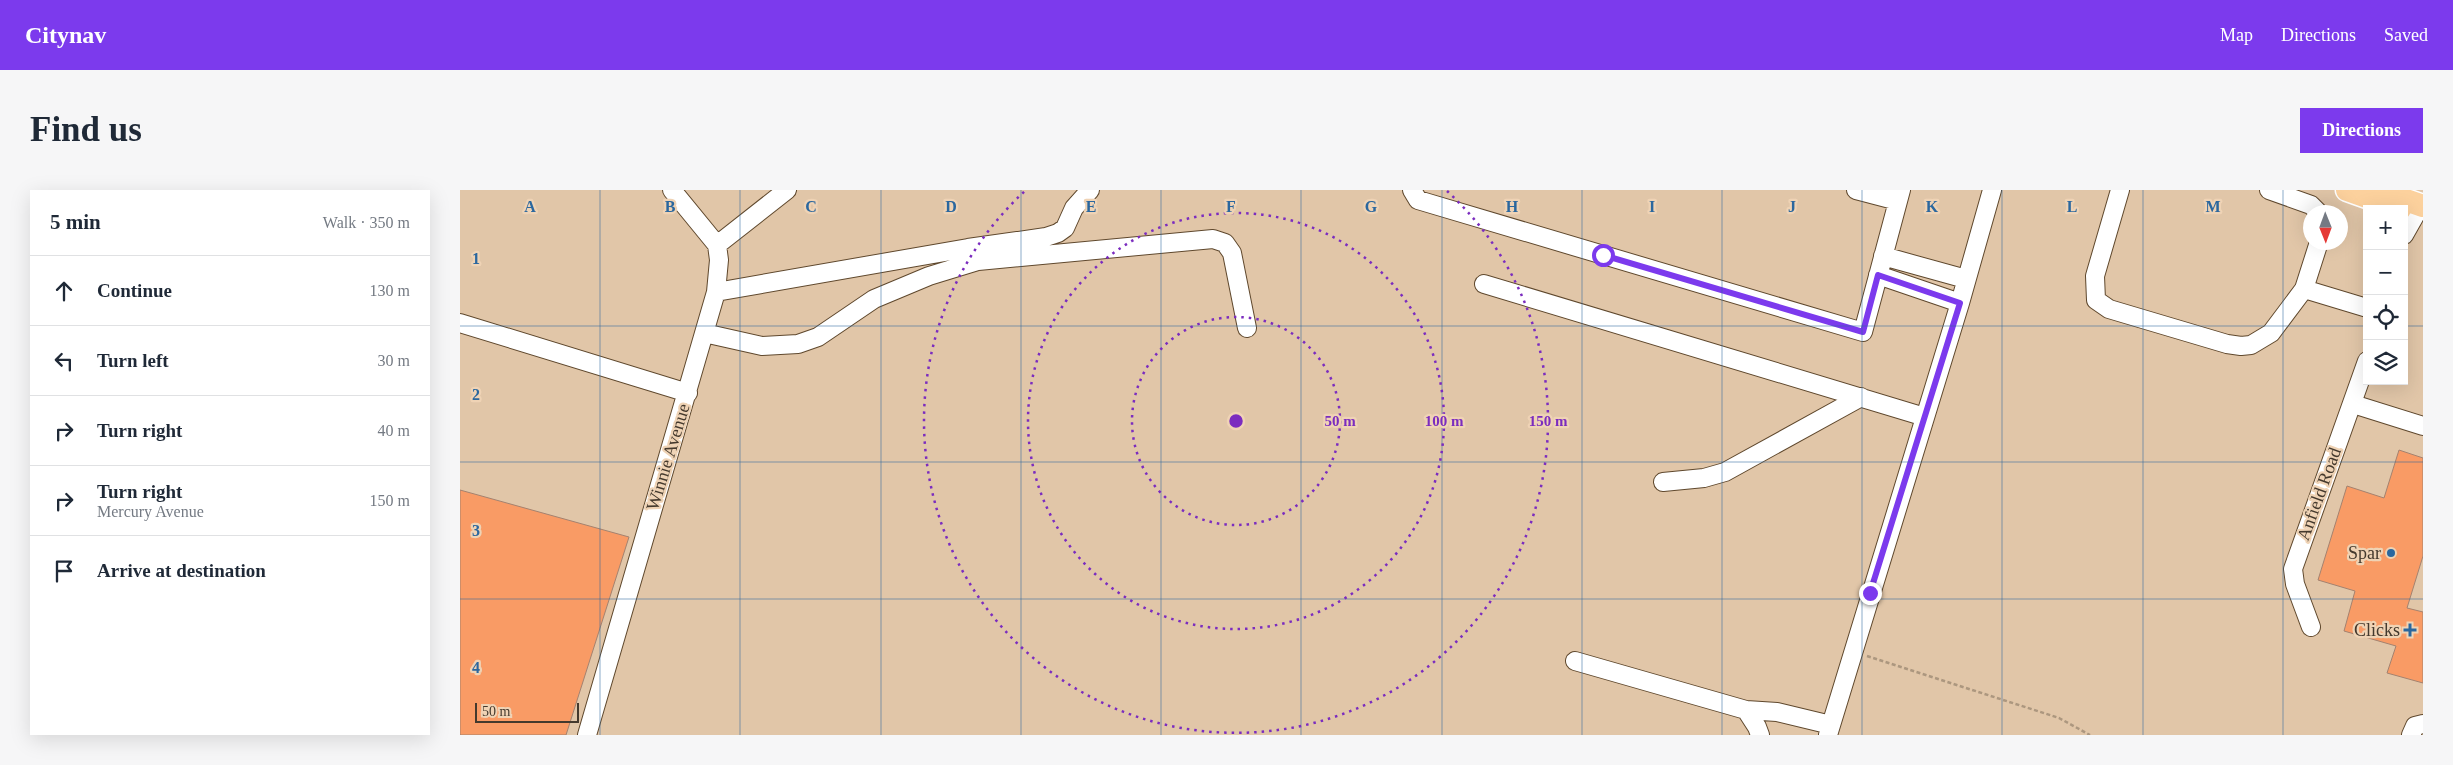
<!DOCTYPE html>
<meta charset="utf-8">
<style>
:root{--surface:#fff;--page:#f6f6f7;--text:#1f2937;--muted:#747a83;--line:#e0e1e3;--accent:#7c3aed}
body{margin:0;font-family:Georgia,serif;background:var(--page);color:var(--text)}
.controls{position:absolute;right:15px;top:15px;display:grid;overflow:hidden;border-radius:0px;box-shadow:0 5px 20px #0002}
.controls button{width:45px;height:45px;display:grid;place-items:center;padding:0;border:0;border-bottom:1px solid var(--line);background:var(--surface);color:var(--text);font:25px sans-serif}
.compass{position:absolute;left:1843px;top:15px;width:45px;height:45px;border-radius:50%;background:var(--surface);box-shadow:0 5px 20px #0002;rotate:179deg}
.scale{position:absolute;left:15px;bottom:12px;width:104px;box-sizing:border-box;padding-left:5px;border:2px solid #44392d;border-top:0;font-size:14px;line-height:18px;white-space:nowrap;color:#44392d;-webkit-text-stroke:4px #efd3b5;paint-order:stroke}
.stop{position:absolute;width:15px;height:15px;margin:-11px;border:4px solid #7c3aed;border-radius:50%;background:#fff}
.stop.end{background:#7c3aed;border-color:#fff;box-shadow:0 1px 5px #0008}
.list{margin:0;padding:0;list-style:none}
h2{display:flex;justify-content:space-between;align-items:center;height:65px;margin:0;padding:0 20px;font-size:21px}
h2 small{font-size:16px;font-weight:400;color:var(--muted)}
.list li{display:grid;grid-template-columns:32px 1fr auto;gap:15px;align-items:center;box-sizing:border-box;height:70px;padding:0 20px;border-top:1px solid var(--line)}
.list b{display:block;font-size:19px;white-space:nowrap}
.list p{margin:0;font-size:16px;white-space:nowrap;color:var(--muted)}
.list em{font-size:16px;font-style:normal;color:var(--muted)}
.icon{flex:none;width:28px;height:28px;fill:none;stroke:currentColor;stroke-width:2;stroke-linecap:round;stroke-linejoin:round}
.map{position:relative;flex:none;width:1963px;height:545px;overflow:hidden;border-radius:0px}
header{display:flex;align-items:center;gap:30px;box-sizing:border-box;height:70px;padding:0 25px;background:var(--accent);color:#fff}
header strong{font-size:24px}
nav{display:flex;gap:28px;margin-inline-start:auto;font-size:18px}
.intro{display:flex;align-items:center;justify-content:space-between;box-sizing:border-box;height:120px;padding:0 30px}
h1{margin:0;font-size:35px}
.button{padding:12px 22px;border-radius:0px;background:var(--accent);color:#fff;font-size:18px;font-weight:700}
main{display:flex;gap:30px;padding:0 30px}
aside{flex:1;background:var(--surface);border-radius:0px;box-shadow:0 5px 20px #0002}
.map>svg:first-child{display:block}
.building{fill:#f99b65;stroke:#a4826f}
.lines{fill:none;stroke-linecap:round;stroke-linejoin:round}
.minor-casing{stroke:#5f482d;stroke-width:20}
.major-casing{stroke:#fff;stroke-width:25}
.path{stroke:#ac977f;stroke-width:2.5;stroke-dasharray:4 2.5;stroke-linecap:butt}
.minor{stroke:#fff;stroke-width:18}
.major{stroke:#fcd19d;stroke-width:22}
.route{stroke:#7c3aed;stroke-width:6}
.grid{fill:none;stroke:#2b679e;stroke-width:1;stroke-opacity:0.55}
.ring{fill:none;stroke:#7b2cbf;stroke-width:2.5;stroke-dasharray:2.5 5}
.poi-dot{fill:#2b679e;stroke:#efd3b5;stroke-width:2}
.labels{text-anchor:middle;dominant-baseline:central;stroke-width:4.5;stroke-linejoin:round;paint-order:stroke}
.street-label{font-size:18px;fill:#44392d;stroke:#efd3b5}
.poi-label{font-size:18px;fill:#44392d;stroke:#efd3b5;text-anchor:end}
.grid-label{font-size:16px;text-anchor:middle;font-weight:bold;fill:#2b679e;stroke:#efd3b5;stroke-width:4.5;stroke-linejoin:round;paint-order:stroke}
.centre{fill:#7b2cbf;stroke:#efd3b5;stroke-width:2.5}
.ring-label{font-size:15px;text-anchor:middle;font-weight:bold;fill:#7b2cbf;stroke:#efd3b5;stroke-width:4.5;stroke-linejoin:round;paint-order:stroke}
</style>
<header>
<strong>Citynav</strong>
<nav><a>Map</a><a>Directions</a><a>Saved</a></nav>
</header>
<div class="intro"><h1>Find us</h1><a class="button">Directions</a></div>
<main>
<aside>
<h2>5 min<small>Walk · 350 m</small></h2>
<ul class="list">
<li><svg class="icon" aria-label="ahead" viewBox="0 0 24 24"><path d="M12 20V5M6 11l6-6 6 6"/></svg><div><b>Continue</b></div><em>130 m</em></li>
<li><svg class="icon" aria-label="left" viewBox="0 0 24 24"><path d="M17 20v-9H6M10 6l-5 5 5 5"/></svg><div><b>Turn left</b></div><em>30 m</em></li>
<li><svg class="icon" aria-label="right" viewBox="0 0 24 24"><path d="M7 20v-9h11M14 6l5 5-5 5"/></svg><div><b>Turn right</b></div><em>40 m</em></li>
<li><svg class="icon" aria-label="right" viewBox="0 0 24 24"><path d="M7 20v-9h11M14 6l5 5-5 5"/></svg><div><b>Turn right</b><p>Mercury Avenue</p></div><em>150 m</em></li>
<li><svg class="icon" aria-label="arrive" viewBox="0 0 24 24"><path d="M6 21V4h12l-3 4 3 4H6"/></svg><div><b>Arrive at destination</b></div></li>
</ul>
</aside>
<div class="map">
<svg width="1963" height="545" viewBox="0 0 1963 545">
<rect width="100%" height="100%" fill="#e1c6a8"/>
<path class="building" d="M1939,260L1963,268V366L1947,418L1963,422V493L1927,483L1936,456L1884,441L1895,401L1858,390L1887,296L1924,308Z
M0,300L169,347L106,545H0Z"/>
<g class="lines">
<defs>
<path id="minor" d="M952,0L958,10L1403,142L1441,0
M1396,0L1438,11
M1660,0L1635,86L1636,110L1649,119L1767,154L1781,156L1791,155L1811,143L1844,99L1859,52
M1809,0L1851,15L1858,22
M1944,45L1961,15
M257,55L327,0
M1423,66L1506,89
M1418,85L1500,113
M1024,94L1465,227
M1844,99L1907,118
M256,102L508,58L586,47L598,43L605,38L614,18L630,0
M0,133L228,203
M244,143L302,156L338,154L358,147L414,109L469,86L518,71L753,49L765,53L772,63L787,138
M1893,214L1963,236
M1203,292L1244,288L1265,282L1401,207
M1851,437L1835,394L1833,379L1907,171
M1115,471L1286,520L1317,522L1371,535
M1286,520L1297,537L1300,545
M127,545L256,102L259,70L257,55L212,0
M1368,545L1500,113L1532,0
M1951,545L1955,536L1963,534"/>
<path id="major" d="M1887,0L1940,19
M1926,3L1963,16"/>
</defs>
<use href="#minor" class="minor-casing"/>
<use href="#major" class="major-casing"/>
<path class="path" d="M1407,466L1599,528L1630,545"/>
<use href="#minor" class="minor"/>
<use href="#major" class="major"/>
</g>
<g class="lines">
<path class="route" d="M1143,65L1403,142L1418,85L1500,113L1410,403"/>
</g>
<path class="grid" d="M140,0V545M280,0V545M421,0V545M561,0V545M701,0V545M841,0V545M982,0V545M1122,0V545M1262,0V545M1402,0V545M1542,0V545M1683,0V545M1823,0V545M0,136H1907M1944,136H1963M0,272H1963M0,409H1963"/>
<g class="ring">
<circle cx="776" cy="231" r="104"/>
<circle cx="776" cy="231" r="208"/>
<path d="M987 1A312 312 0 1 1 565 1"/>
</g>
<g class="poi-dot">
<circle cx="1931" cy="363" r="5"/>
<path d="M1947.5 432.5h5v5h5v5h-5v5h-5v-5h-5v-5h5z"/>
</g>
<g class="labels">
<g class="street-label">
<text transform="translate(208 267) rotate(-73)">Winnie Avenue</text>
<text transform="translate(1859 304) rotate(-70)">Anfield Road</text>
</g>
<g class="poi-label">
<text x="1921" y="363">Spar</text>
<text x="1940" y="440">Clicks</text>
</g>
</g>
<g class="grid-label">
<text x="70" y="22">A</text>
<text x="210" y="22">B</text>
<text x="351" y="22">C</text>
<text x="491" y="22">D</text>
<text x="631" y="22">E</text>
<text x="771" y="22">F</text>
<text x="911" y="22">G</text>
<text x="1052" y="22">H</text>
<text x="1192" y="22">I</text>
<text x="1332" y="22">J</text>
<text x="1472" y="22">K</text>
<text x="1612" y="22">L</text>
<text x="1753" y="22">M</text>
<text x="16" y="74">1</text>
<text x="16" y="210">2</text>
<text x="16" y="346">3</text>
<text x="16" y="483">4</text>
</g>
<circle cx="776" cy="231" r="8" class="centre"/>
<g class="ring-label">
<text x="880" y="236">50 m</text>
<text x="984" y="236">100 m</text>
<text x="1088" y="236">150 m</text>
</g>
</svg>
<div class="controls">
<button>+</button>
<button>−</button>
<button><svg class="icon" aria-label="locate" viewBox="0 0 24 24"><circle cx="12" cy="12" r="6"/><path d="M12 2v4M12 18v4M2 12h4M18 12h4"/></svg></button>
<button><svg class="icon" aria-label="layers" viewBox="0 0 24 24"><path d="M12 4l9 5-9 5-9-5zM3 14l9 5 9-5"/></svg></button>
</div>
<svg class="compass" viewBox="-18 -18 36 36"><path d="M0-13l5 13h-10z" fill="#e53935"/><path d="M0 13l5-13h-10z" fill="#747a83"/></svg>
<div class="scale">50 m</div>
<div class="stop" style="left:1143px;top:65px"></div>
<div class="stop end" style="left:1410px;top:403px"></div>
</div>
</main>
